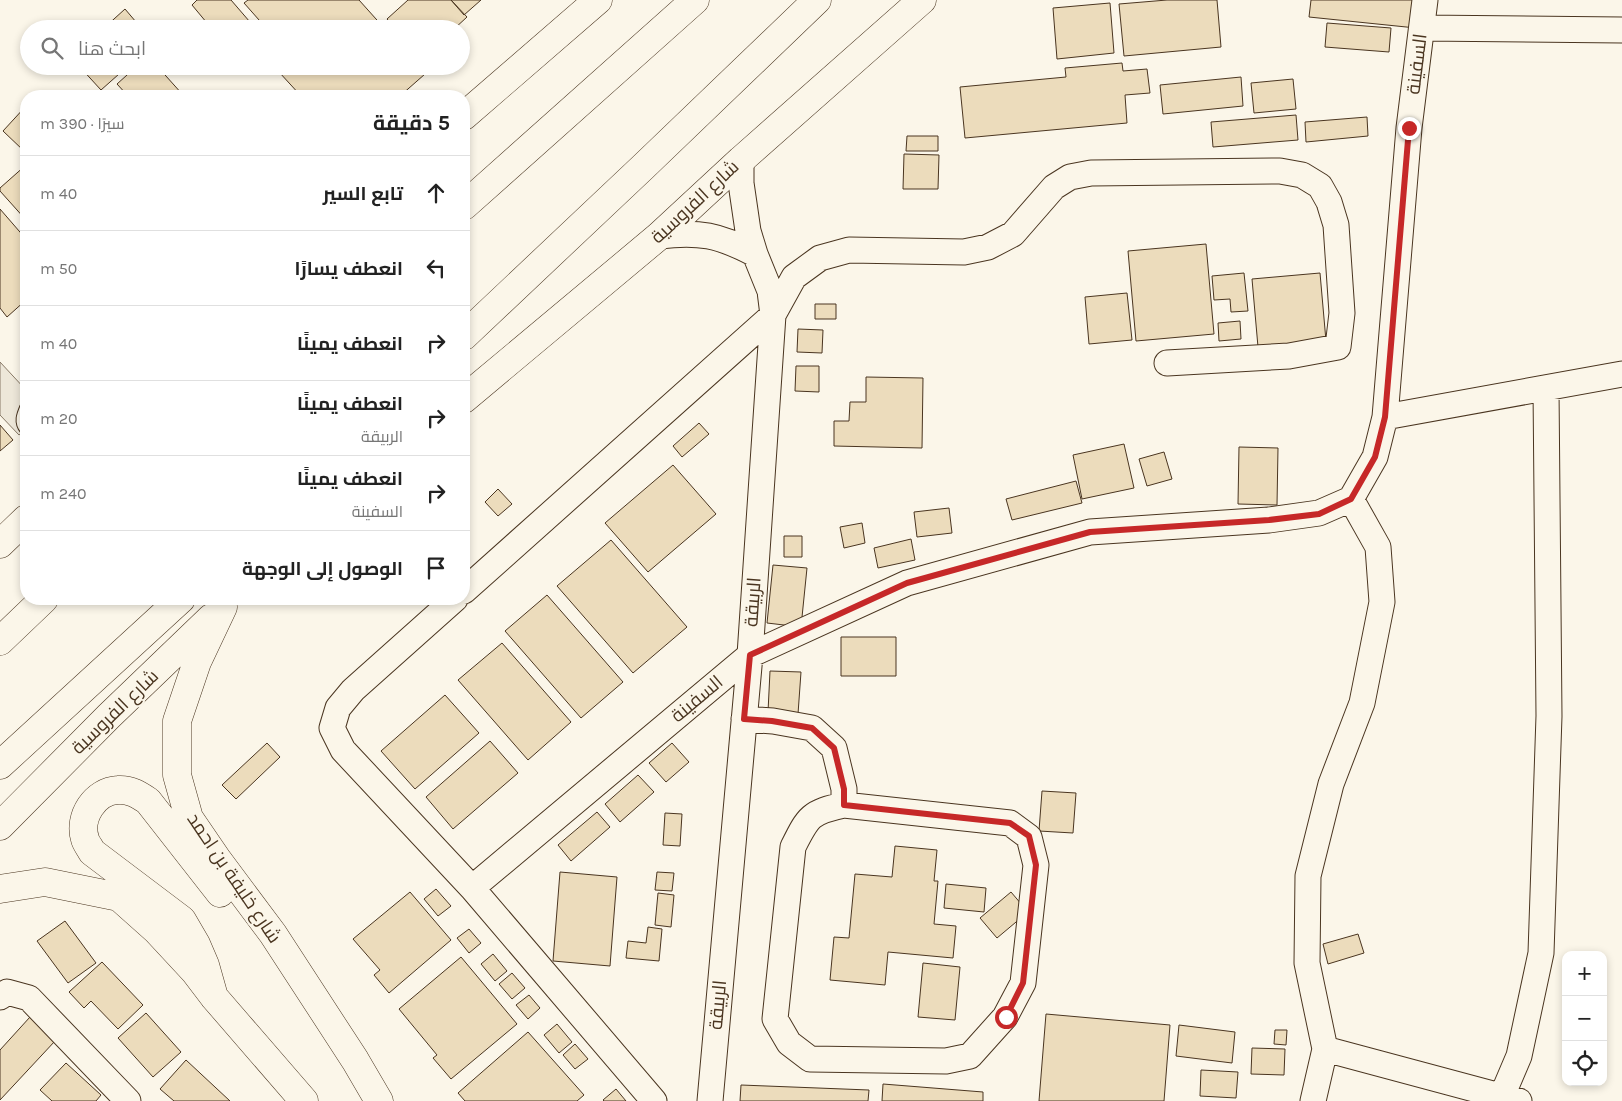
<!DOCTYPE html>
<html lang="ar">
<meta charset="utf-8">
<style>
:root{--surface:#fff;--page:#f2f2f2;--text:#222;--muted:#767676;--line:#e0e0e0}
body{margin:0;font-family:Karla,Cairo,sans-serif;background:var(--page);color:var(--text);direction:rtl}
.controls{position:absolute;right:15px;bottom:15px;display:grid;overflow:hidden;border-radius:10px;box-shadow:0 2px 8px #0003}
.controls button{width:45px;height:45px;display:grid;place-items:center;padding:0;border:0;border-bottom:1px solid var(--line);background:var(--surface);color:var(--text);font:25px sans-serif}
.stop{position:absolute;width:15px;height:15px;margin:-11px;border:4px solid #c62828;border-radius:50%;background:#fff}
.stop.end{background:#c62828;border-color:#fff;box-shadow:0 1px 5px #0008}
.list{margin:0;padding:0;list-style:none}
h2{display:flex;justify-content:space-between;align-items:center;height:65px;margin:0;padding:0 20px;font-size:21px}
h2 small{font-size:16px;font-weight:400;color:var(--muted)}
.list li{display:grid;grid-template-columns:32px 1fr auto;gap:15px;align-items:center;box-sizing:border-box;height:75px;padding:0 20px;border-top:1px solid var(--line)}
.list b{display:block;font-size:19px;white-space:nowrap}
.list p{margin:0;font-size:16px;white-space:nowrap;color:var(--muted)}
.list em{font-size:16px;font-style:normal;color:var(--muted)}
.icon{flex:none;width:28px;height:28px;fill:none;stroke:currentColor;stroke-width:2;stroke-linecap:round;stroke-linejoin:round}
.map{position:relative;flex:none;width:1622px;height:1101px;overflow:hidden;direction:ltr}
.search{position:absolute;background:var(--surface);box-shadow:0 2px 8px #0003;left:20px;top:20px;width:450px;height:55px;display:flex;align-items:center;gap:12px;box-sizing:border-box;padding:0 18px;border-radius:28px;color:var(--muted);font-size:19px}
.panel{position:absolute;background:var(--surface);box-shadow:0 2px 8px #0003;left:20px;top:90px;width:450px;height:515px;border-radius:20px;direction:rtl}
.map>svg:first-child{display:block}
.parking{fill:#ede7d9;stroke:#887966}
.building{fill:#ecdcbc;stroke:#4a3520}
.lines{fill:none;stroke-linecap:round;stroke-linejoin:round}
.lane-casing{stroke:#4a3520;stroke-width:14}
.street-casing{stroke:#4a3520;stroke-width:27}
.secondary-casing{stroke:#4a3520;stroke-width:29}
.highway-casing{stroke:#4a3520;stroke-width:29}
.lane{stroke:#fbf6e9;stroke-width:12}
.street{stroke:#fbf6e9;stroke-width:25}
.secondary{stroke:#fbf6e9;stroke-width:28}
.highway{stroke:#fbf6e9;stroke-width:28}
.route{stroke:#c62828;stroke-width:6}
.labels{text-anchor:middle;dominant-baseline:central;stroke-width:4;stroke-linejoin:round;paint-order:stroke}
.street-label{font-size:19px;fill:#4a3520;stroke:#fbf6e9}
</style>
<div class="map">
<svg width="1622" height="1101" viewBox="0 0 1622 1101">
<rect width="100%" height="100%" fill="#fbf6e9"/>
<path class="parking" d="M0,362L26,390V429L19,435L0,415Z"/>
<path class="building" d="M197,0H231L256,29H212L192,5Z
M248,0H359L385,29H267L244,3Z
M408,0H451L467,17L454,29H396L387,19Z
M451,0H481L464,15Z
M1167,0H1217L1221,47L1124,56L1119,4Z
M1311,0H1419L1416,28L1309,17Z
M1110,3L1114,53L1057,59L1053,8Z
M125,9L142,29H103Z
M1327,23L1391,28L1389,52L1325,47Z
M1122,63L1123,71L1147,69L1150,93L1125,95L1127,123L965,138L960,87L1066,77L1065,68Z
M79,66H128L101,90Z
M137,66H157L183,95L128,96L117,84Z
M286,66H418L425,74L400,96H301L279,72Z
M1241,77L1243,106L1163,114L1160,85Z
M1293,79L1296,109L1254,113L1251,83Z
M26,106V149L24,151L3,131Z
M1296,115L1298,140L1213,147L1211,122Z
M1367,117L1368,136L1306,142L1305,122Z
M907,136H938V151H906Z
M904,154L939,155L938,189H903Z
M26,165V220L0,191V188Z
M0,209L26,239V300L7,317L0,308Z
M1206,244L1214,334L1136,341L1128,251Z
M1244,273L1248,311L1231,312L1230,299L1214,300L1212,276Z
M1320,273L1326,341L1258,347L1252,279Z
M1127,293L1132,340L1089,344L1085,297Z
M815,304H836V319H815Z
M1240,321L1241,339L1219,341L1218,323Z
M798,329L823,330L822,353L797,352Z
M796,366H819V392L795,391Z
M866,377L923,378L922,448L834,446V421H849L850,402H866Z
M699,423L709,434L682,457L673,446Z
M0,425L13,440L0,451Z
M1124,444L1134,488L1082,499L1073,455Z
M1239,447L1278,448L1277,505L1238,504Z
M1164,452L1172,479L1147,486L1139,459Z
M673,465L716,514L648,572L605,523Z
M1076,481L1082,503L1012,520L1006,499Z
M498,489L512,504L498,516L485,502Z
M949,508L952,533L917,537L914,512Z
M862,523L865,543L844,548L840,527Z
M784,536H802V557H784Z
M911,539L915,560L878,568L874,548Z
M611,540L687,627L633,673L557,586Z
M773,565L807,568L801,627L767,623Z
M547,595L623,682L581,718L505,631Z
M841,637H896V676H841Z
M502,643L571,722L528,760L458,680Z
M770,671L801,672L798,714L768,712Z
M445,695L479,733L415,789L381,751Z
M490,741L518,773L453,829L426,797Z
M267,743L280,757L236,799L222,785Z
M672,743L689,762L666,782L649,763Z
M638,775L654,792L620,822L605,804Z
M1042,791L1076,793L1073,833L1039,831Z
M597,812L610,827L571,861L558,845Z
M665,813L682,814L680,846L663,845Z
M895,846L937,850L934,881H938L934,924L956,926L953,958L888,952L885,985L830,980L834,937L849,938L855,874L892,877Z
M560,872L617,877L610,966L553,961Z
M657,872L674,873L672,891L655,890Z
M946,884L986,888L984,912L944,908Z
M436,889L451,906L438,916L424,899Z
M410,892L451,940L389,993L374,975L380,970L353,939Z
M1011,892L1028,912L997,938L980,918Z
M658,893L674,895L671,927L655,925Z
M65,921L96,963L68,983L37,941Z
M648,927L662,929L659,961L626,958L628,941L646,943Z
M469,929L481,943L469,953L457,938Z
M1358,934L1364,953L1328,964L1323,944Z
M493,954L507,971L495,981L481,964Z
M461,957L517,1024L451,1079L433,1058L437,1055L399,1009Z
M102,962L143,1005L118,1029L91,1001L84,1008L69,992Z
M923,963L960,967L955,1020L918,1017Z
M512,973L525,988L512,999L499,984Z
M529,995L540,1008L528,1019L516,1005Z
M146,1013L181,1052L153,1077L118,1038Z
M1046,1014L1170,1025L1164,1101H1039Z
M30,1017L55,1041L0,1100V1050Z
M557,1024L572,1042L559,1053L544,1035Z
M1179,1025L1235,1032L1232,1063L1176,1056Z
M1275,1030H1287L1286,1045L1274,1044Z
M528,1032L584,1095L577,1101H465L458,1093Z
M575,1044L588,1059L575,1069L563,1055Z
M1252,1048L1285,1049L1284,1075L1251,1074Z
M186,1060L230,1101H174L160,1089Z
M66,1063L101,1095L96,1101H52L40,1090Z
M1201,1070L1238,1072L1236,1098L1200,1096Z
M883,1084L983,1092V1101H882Z
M741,1085L869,1090L868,1101H740Z
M616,1089L626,1101H604L603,1100Z"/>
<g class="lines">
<defs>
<path id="lane" d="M26,408C23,415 20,422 26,429"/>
<path id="street" d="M1422,28L1622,30
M659,236C699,231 719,235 755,254
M1385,417L1622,374
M464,591L773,315L794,277L820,258L849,250L964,252L988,247L1013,234L1054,187L1070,177L1091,173L1280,171L1302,175L1320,186L1329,202L1336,225L1342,313L1338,347L1289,356L1167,363
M455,599L353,690L338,708L332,728L343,750L472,888L654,1101
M744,719L773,721L812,728L834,748L844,789V805L1010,823L1029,837L1036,865L1023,983L1005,1017L970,1056L946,1061L810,1059L789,1043L775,1019L793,847C808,817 810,812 844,805
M472,888L750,655L907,583L1090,532L1269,520L1319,513L1351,499L1375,457L1385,417L1409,128L1425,0
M0,997L7,992L29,998L128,1101
M1325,1049L1519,1101
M1502,1096L1519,1056L1541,953L1549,716L1546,388
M710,1101L750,655L773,315L770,291L755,254L748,231L741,183V160
M1313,1101L1325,1049L1307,963L1308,876L1331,784L1362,703L1382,602L1378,547L1351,499"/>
<path id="secondary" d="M464,116L598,0
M464,399L659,236L741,160L922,0
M0,544L26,519
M223,607L197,662L177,721V775L189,818L217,859L273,934L355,1060L379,1101
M0,826L109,716L211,618
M0,889L45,882L119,897L156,930L195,972L214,997L304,1101
M214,997L205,965L196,944L182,920L92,852C90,848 86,843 85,839C78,817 95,791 118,790C130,789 139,795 148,801L220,893"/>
<path id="highway" d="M464,206L695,0
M464,336L643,167L817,0
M0,641L44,599
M0,765L181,599"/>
</defs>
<use href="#lane" class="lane-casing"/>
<use href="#street" class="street-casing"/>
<use href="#secondary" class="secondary-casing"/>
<use href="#highway" class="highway-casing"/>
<use href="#lane" class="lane"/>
<use href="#street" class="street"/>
<use href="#secondary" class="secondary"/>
<use href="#highway" class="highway"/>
</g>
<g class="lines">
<path class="route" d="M1006,1017L1023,983L1036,865L1029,836L1010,823L844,805V789L834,748L812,728L772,721L744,719L750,655L907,583L1090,532L1269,520L1319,514L1351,499L1375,457L1385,417L1409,128"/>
</g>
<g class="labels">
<g class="street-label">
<text transform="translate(1417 64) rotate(-83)">السفينة</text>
<text transform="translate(695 202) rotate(-43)">شارع الفروسية</text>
<text transform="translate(753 602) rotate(-86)">الربيقة</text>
<text transform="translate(697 699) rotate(-40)">السفينة</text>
<text transform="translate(115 712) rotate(-44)">شارع الفروسية</text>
<text transform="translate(234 878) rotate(56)">شارع خليفة بن احمد</text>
<text transform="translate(718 1005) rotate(-85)">الربيقة</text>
</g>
</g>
</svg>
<div class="controls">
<button>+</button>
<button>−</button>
<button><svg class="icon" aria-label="locate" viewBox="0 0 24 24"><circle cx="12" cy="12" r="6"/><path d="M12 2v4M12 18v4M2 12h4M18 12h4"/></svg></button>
</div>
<div class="stop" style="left:1006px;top:1017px"></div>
<div class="stop end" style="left:1409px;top:128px"></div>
<div class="search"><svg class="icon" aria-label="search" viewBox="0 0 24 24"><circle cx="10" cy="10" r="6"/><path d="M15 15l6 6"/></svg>ابحث هنا</div>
<section class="panel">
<h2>5 دقيقة<small>سيرًا · 390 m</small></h2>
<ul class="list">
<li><svg class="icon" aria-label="ahead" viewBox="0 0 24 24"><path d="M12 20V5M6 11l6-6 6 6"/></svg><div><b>تابع السير</b></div><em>40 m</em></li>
<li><svg class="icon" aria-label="left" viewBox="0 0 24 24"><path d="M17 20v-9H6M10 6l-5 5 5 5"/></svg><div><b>انعطف يسارًا</b></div><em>50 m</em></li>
<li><svg class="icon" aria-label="right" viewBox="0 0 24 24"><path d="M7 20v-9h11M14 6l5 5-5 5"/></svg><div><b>انعطف يمينًا</b></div><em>40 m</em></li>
<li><svg class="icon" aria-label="right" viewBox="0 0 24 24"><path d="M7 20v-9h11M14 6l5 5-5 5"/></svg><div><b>انعطف يمينًا</b><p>الربيقة</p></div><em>20 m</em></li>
<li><svg class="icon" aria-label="right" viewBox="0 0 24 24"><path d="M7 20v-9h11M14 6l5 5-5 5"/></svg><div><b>انعطف يمينًا</b><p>السفينة</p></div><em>240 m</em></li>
<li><svg class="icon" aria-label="arrive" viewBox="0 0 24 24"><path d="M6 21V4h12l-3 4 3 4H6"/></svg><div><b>الوصول إلى الوجهة</b></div></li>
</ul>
</section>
</div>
